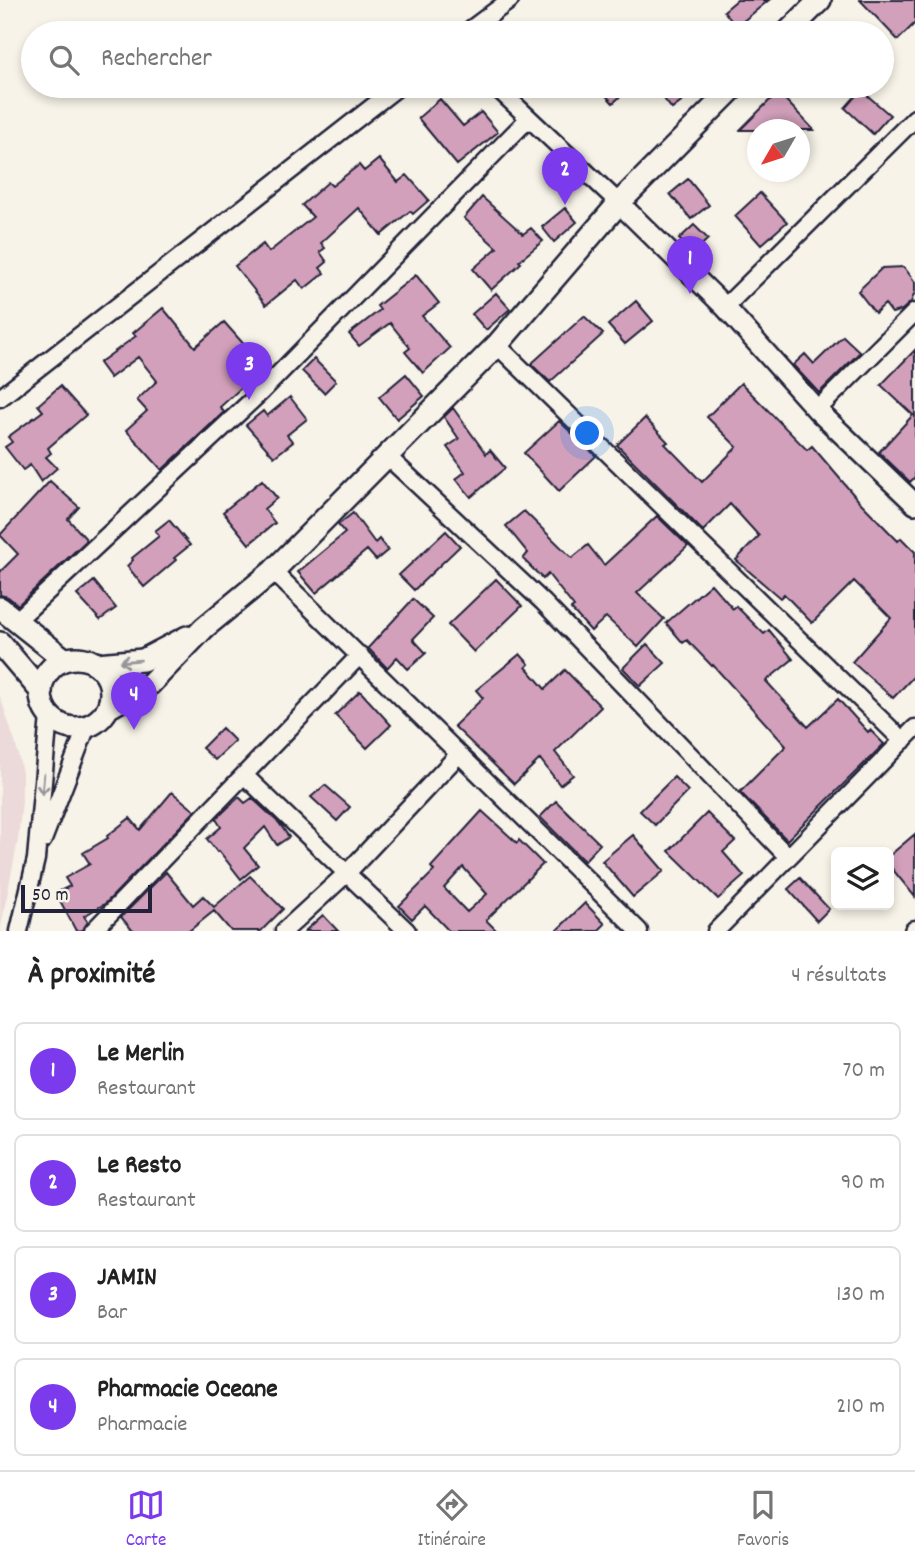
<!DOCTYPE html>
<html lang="fr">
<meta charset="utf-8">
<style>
:root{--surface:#fff;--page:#f6f6f6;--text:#222;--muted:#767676;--line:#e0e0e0;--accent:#7c3aed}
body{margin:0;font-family:Dekko,sans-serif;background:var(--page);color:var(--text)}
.controls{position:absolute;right:21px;bottom:21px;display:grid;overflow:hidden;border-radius:10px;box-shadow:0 4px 10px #0003}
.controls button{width:63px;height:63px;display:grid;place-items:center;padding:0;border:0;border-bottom:2px solid var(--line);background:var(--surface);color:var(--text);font:35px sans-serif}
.compass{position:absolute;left:747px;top:119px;width:63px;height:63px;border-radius:50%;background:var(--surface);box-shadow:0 4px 10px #0003;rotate:231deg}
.scale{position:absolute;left:21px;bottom:18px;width:131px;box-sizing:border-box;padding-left:7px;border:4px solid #22223b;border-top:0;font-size:19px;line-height:24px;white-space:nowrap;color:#22223b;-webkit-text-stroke:5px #f7f3e8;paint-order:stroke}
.you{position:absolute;left:588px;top:434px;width:24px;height:24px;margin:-18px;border:5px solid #fff;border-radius:50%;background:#1a73e8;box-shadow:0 0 0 10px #1a73e833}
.badge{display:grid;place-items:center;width:46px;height:46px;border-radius:50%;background:var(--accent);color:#fff;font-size:23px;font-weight:700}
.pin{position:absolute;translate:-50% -58px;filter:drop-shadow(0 2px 4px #0008)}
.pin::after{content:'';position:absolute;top:37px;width:24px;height:21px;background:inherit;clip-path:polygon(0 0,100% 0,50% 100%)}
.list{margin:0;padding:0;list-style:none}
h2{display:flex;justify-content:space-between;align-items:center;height:91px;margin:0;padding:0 28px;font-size:30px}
h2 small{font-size:23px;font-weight:400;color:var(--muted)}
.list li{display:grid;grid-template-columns:46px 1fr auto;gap:21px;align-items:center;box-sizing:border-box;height:98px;margin:0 14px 14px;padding:0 14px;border:2px solid var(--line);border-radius:10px}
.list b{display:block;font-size:26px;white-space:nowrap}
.list p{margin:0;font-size:23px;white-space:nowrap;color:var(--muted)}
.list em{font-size:23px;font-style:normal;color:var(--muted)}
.icon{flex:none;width:38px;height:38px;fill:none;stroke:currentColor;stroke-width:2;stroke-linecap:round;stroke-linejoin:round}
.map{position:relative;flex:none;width:915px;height:931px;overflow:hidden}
.search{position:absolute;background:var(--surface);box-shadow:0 4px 10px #0003;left:21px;right:21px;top:21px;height:77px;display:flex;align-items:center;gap:18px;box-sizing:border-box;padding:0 24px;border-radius:38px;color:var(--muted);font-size:26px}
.sheet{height:539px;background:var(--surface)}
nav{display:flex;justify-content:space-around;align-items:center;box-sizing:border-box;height:98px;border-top:2px solid var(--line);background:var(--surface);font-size:19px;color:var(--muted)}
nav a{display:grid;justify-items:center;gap:4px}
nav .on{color:var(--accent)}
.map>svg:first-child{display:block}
.built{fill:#ecdada}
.building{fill:#d3a0bb;stroke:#22223b;stroke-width:2;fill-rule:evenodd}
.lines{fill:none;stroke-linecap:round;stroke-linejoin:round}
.minor-casing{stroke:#22223b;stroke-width:21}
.tertiary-casing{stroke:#22223b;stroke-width:24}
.secondary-casing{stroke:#22223b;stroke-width:26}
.minor{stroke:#f7f3e8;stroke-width:16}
.tertiary{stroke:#f7f3e8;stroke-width:19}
.secondary{stroke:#f7f3e8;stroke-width:21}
.oneway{stroke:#97959a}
</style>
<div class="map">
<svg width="915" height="931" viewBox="0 0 915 931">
<rect width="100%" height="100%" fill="#f7f3e8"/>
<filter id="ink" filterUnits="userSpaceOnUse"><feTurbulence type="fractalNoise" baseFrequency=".0143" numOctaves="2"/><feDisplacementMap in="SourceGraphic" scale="14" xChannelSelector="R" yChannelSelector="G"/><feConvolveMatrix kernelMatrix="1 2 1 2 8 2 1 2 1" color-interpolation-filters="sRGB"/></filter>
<g filter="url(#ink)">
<path class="built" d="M0,696L16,745L22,772V801L18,840L0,931Z"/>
<path class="building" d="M737,0H769L736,27L724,11Z
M860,0H915V23L898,40Z
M597,86H632L613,103Z
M654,86H685L692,94L672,109Z
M861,90L890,115L873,134L845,108Z
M778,92L814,130H740Z
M440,99L463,126L481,112L498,132L457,165L418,118Z
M379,159L398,182L407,175L429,200L413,214L410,211L381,235L359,208L321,243L325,248L320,252L327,262L320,268L324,273L304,289L297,280L266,305L235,266L263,244L269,252L313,217L302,205L328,182L332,186L359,165L364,171Z
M688,179L709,205L691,219L670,194Z
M760,193L787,222L761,245L735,216Z
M482,197L523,234L531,228L543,241L519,261L521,263L491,290L473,269L497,248L464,218Z
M565,208L577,222L554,242L542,227Z
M694,225L708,239L693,253L679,239Z
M904,267L915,282V292L911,302L902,310L892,313L885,304L875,313L858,291L882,268Z
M416,275L439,303L422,316L450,348L423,373L405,352L410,348L390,323L359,346L349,334L380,310L377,306Z
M496,293L510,309L486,330L472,314Z
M636,301L653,321L625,344L608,325Z
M163,308L195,347L224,322L264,367L220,407L224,412L162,470L126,430L147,411L137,400L157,381L138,357L110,378L99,363L136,336L133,333Z
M584,316L603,334L550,382L531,364Z
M843,336L860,352L819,393L793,365L805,354L814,364Z
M915,350V477L910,482L879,452L913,415L881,385Z
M314,359L336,381L324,393L302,371Z
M406,374L424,396L397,419L379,397Z
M741,383L807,450L812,446L859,501L898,541L901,538L915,552V675L893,698L852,662L891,618L854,581L812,623L784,594L780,598L736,560L759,536L730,504L703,531L617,445L645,418L668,442L665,444L702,482L737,447L707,417Z
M60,386L86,415L48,448L51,453L46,457L57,468L41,482L30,465L23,470L5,447L12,442L8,437L43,411L38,405Z
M290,397L307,419L287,435L293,442L274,457L246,425L263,411L267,416Z
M453,408L486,454L490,450L505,468L471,497L456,479L465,472L447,447L459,439L444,417Z
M559,421L596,456L559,491L524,453Z
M262,480L277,498L264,509L275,523L249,544L223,512Z
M50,481L79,507L68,519L87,540L18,605L8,597L0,595V572L18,554L0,535Z
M524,511L572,558L588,545L604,565L657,516L688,546L637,593L664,619L638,647L606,617L591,631L571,609L574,607L548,574L543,579L523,559L528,553L506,526Z
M353,513L375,543L379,539L388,550L376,560L367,550L316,593L298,572L345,533L338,525Z
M169,520L190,545L174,558L176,560L144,587L127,566L133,560L132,558L159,536L155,531Z
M446,531L460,546L414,590L399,575Z
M496,579L522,606L474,652L448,625Z
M94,581L116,608L100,620L77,595Z
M711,584L733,609L736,606L764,634L769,630L793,659L766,681L808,727L838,699L868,732L870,730L884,744L787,840L740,792L786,746L713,665L712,666L687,640L683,643L666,623Z
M413,599L433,618L413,639L426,653L408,669L397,657L387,668L368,648Z
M647,644L665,663L640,686L623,668Z
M520,654L529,664L526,667L545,689L565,670L601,707L555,752L573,775L560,785L540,759L514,784L454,726L483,698L476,690Z
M360,691L391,725L367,748L335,715Z
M222,728L235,741L215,760L202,748Z
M674,777L688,791L655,825L640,811Z
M325,785L350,807L337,821L311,797Z
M172,792L195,811L106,903L84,916L88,922L83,930L76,931L56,893L70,886L65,878L90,864L83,853L108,838L107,836L130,818L140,830Z
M239,797L245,803L252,798L279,823L289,837L277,845L265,827L244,848L258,865L241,879L219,851L217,852L207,839L221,827L216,819Z
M556,801L600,844L584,861L540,817Z
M482,811L517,843L519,840L543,864L486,920L497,931H449L425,906L412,919L399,906L434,871L431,867ZM463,867L487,894L467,912L444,888Z
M707,813L735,841L723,852L744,876L718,899L669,851Z
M915,834V897L889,865V856Z
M633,835L664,871L633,897L602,861Z
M166,872L193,905L203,896L214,907L250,876L283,909L261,931H231L214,911L189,931H133L121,917Z
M800,878L829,909L817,921L788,889Z
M585,903L605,924L598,931H556Z
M323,915L338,931H305Z"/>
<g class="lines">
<defs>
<path id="minor" d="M466,33L510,0
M495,86L619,203
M725,307L915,118
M497,345L903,741
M0,398L399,86
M817,410L915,312
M387,456L543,602L788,857
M273,571L639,931
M16,621L262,391L529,118
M245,776L407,931
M43,840L87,726
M19,931L36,859L49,716
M93,931L360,655
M284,931L347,873L459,754
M716,931L915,728
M913,931L915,929"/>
<path id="tertiary" d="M619,203L725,307L817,410L915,504"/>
<path id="secondary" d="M787,33L820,0
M0,608L64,659
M0,643L40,690
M41 693a35 35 0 1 1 70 0a35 35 0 1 1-70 0Z
M97,664L143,660L187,637
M108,708L150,684L204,628L273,571L497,345L619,203L735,86"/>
</defs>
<use href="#minor" class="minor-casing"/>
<use href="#tertiary" class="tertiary-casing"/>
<use href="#secondary" class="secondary-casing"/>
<use href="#minor" class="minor"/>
<use href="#tertiary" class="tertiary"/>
<use href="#secondary" class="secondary"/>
</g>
<defs><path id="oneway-shaft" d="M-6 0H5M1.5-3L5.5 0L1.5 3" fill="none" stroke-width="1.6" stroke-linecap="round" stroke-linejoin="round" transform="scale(1.75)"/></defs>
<g class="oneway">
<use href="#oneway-shaft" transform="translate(130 661) rotate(175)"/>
<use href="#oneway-shaft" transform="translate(43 784) rotate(95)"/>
</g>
</g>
</svg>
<div class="controls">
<button><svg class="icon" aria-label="layers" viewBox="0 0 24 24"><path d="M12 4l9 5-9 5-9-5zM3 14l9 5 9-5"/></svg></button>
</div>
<svg class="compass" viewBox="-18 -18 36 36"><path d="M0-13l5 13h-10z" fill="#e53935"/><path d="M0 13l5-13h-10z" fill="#767676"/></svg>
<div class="scale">50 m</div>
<div class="you"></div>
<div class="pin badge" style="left:690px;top:294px">1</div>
<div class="pin badge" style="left:565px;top:205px">2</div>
<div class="pin badge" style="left:249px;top:400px">3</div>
<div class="pin badge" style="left:134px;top:730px">4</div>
<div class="search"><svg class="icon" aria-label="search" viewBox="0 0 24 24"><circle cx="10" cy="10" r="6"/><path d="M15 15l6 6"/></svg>Rechercher</div>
</div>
<section class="sheet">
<h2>À proximité<small>4 résultats</small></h2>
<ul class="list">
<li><span class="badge">1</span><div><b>Le Merlin</b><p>Restaurant</p></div><em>70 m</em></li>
<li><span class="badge">2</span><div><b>Le Resto</b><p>Restaurant</p></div><em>90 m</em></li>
<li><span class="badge">3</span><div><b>JAMIN</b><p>Bar</p></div><em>130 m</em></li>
<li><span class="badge">4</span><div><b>Pharmacie Oceane</b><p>Pharmacie</p></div><em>210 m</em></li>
</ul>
</section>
<nav>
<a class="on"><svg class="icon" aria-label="map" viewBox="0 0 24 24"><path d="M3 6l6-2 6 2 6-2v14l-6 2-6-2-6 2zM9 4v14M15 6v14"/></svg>Carte</a>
<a><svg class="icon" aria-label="directions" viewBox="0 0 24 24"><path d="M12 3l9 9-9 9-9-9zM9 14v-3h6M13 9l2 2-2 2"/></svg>Itinéraire</a>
<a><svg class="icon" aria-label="saved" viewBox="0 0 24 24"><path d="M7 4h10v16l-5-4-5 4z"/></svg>Favoris</a>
</nav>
